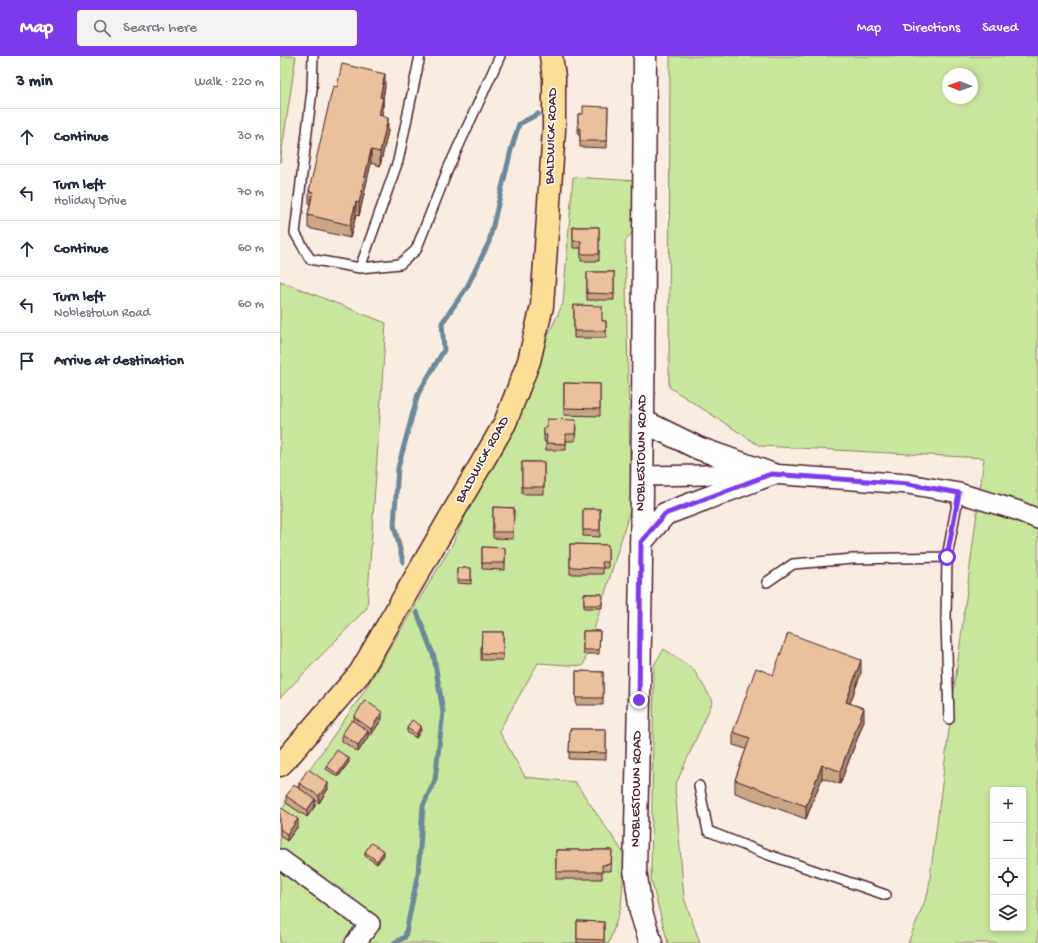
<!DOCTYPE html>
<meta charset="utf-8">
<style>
:root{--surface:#fff;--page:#f2f2f3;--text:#1f2937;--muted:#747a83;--line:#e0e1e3;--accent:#7c3aed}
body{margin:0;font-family:"Gochi Hand",sans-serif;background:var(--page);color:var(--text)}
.controls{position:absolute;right:12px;bottom:12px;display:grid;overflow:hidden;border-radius:4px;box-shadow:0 2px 6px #0003}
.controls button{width:36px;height:36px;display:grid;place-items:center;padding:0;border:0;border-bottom:1px solid var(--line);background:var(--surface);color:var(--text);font:20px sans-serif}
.compass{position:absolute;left:662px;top:12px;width:36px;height:36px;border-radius:50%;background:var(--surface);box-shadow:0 2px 6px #0003;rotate:271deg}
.stop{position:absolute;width:12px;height:12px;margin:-9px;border:3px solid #7c3aed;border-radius:50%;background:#fff}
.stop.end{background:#7c3aed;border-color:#fff;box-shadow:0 1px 4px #0008}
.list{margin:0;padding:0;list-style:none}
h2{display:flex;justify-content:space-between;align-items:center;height:52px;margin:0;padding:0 16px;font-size:17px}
h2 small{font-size:13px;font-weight:400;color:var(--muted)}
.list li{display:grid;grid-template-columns:26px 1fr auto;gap:12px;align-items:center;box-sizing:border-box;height:56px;padding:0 16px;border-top:1px solid var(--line)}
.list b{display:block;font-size:15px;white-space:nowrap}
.list p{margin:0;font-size:13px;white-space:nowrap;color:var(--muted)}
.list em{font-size:13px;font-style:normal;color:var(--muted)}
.icon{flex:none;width:22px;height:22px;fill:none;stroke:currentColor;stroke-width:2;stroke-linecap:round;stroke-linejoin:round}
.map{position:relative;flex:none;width:758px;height:887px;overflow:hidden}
header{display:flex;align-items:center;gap:24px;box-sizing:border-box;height:56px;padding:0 20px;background:var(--accent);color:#fff}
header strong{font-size:19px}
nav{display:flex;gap:22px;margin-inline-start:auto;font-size:14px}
.search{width:280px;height:36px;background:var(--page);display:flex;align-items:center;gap:10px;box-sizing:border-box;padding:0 14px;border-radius:4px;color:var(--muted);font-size:15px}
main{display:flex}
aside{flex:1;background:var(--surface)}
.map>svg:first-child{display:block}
.green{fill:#c9e69d;stroke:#8a8264;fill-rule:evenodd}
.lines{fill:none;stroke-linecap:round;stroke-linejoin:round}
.stream{stroke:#6c8899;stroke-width:5}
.lane-casing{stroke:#4a1f2b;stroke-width:12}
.street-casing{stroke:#4a1f2b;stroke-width:22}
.secondary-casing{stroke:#4a1f2b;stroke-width:25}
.primary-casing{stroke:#4a1f2b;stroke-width:25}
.lane{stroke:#fff;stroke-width:9}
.street{stroke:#fff;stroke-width:19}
.secondary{stroke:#fff;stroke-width:22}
.primary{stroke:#fdde96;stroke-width:22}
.wall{fill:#c9a684;stroke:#4a1f2b}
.shaded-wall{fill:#a4876c;stroke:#4a1f2b}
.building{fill:#eac19a;stroke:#4a1f2b}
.route{stroke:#7c3aed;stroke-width:5}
.labels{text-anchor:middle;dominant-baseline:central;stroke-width:3;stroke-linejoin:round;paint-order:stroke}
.street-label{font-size:14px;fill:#4a1f2b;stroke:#fff}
</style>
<header>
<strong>Map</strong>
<div class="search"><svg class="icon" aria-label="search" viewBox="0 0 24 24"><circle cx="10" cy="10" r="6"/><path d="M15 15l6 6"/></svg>Search here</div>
<nav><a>Map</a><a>Directions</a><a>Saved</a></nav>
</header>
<main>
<aside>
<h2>3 min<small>Walk · 220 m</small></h2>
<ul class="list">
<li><svg class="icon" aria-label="ahead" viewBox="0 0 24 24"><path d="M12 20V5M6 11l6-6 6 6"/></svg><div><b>Continue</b></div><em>30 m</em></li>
<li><svg class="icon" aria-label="left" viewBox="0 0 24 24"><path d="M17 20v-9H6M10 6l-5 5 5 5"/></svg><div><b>Turn left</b><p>Holiday Drive</p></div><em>70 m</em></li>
<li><svg class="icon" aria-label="ahead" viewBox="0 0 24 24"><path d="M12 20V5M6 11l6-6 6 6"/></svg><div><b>Continue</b></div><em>60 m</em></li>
<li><svg class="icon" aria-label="left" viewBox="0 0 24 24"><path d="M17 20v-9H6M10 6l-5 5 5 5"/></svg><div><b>Turn left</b><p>Noblestown Road</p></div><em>60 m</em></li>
<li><svg class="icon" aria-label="arrive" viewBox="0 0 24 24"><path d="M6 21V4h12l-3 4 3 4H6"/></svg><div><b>Arrive at destination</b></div></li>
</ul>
</aside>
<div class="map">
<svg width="758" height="887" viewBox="0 0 758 887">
<rect width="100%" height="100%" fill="#f9ece1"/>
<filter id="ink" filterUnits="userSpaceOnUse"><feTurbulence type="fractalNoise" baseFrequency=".025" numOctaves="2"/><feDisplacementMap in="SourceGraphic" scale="8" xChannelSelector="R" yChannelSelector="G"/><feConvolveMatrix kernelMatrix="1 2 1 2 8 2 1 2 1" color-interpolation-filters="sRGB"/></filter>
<g filter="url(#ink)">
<path class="green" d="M0,0H16L0,107Z
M390,0H758V887H628L648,837L704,402L480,390L389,331ZM668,18H692V42H668ZM713,734H743V872H713Z
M293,121L358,125L376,145L345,186L351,451L303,610L258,607L219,675L245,721L295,726L345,799L341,851L329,887H0V756L81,640L172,489L283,247Z
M0,225L106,267L87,552L0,642Z
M384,593L413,613L433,645L395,730L404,842L420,887H388L371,824L374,609Z"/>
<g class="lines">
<path class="stream" d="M123,506L114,469L118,412L138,338L164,294L162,267L187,231L209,186L231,94L239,68L258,58
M114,887L125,881L138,818L143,750L155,724L163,656L154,601L137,556"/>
<defs>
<path id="lane" d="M33,0L32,34L15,177L30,203L80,212L118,105L140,0
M80,212L120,208L136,194L168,113L220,0
M487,526L513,508L573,503L667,501
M669,663L666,564L667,501L679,437
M419,730L428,775L489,799L606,839"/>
<path id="street" d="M362,420L491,418L628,428L679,437L736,454L758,463
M0,803L90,868L75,887"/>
<path id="secondary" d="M365,0L363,365L359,644L355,813L361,856L371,887
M363,365L418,392L491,418
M361,486L385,458L491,418"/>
<path id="primary" d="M0,709L7,702L80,617L225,367L249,305L262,250L274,73V21L271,0"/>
</defs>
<use href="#lane" class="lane-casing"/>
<use href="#street" class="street-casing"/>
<use href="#secondary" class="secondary-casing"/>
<use href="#primary" class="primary-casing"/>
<use href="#lane" class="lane"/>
<use href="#street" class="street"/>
<use href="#secondary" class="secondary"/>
<use href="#primary" class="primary"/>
</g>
<path class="wall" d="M57,31H105L103,42V55L102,60L108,75L100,110L91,107L79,160L76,159L70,182L28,172V159L30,149L29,148V135Z
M328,51L327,92L300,91V79H298V58H303Z
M293,171H319V205H301V192H293Z
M307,216H334V244H307Z
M294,249L322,265H326V282H294Z
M284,327L320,328V360L284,359Z
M296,371L295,385H286V394H266V386L264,385V372Z
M242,406H264V438H242Z
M213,451L234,452L233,483L213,482Z
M303,453H320V481L303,480Z
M290,488L328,489V512H323V518H290Z
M202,491L225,492V514L202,513Z
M177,512H191V528L177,527Z
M304,538H322V552H304Z
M303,575H320L319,598H303Z
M202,576H223V604H201Z
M296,615L323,616V649H296Z
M581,617L570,647L584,665L560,728L542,722L526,763L455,737V724L466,693L453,689V676L493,619Z
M74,661L102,663L91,679L88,677V681L78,696L62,685V678L74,665Z
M127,672L141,674L136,682L127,676Z
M290,673H326V704L289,703Z
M69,706L58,721L46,713V710Z
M19,727L48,733L39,747L35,744V750L27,761L6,747V740L19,732Z
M0,751L18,770L7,785L0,780Z
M276,794H332L331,815H322V823H276Z
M85,796L104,799L97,808L85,800Z
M297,865L324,866V887H297Z"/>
<path class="shaded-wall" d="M105,18V31L100,54V41Z
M103,42V55L99,72V59Z
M108,62V75L100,110V96Z
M91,94V107L79,160V147Z
M76,146V159L70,182V169Z
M581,604V617L566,659V646Z
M584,652V665L560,728V715Z
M102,656V663L91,679V673Z
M141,670V674L136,682V678Z
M88,675V681L78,696V689Z
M69,702V706L58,721V718Z
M542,709V722L526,763V750Z
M48,727V733L39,747V740Z
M35,743V750L27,761V754Z
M18,763V770L7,785V778Z
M104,795V799L97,808V805Z"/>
<path class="building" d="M62,8L105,18L100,41L103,42L99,59L108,62L100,96L91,94L79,147L76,146L70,169L28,159L33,136L29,135L53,30L57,31Z
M303,50L328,51L327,85H300V72H298V58H303Z
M293,171H319V198H301V185H293Z
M307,216H334V238L307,237Z
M294,249L322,250V265H326V275H294Z
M284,327L320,328V353L284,352Z
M267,363L296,364L295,378H286V388L266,387L267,379H264V372H267Z
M242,406H264V431H242Z
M213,451L234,452L233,476H213Z
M303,453H320V474H303Z
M290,488L328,489V506H322L323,512L290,511Z
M202,491L225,492V507H202Z
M177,512H191V524H177Z
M304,538H322V549H304Z
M303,575H320L319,594H303Z
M202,576H223V598L201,597Z
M508,577L581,604L566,646L584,652L560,715L542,709L526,750L455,724L470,682L453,676L476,612L493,619Z
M296,615L323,616V642H296Z
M85,644L102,656L91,673L74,661Z
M72,664L88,675L78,689L62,678Z
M132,664L141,670L136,678L127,672Z
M290,673H326V697L289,696Z
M57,694L69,702L58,718L46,710Z
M28,713L48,727L39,740L19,727Z
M14,729L35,743L27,754L6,740Z
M0,751L18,763L7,778L0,773Z
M91,787L104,795L97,805L85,796Z
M276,794H332L331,808L322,809V816H276Z
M297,865L324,866V884L297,883Z"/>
</g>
<g class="lines" filter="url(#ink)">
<path class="route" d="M359,644L361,486L385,458L491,418L628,428L679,437L667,501"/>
</g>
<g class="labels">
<g class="street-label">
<text transform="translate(272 80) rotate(-88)">BALDWICK ROAD</text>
<text transform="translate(362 397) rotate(-89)">NOBLESTOWN ROAD</text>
<text transform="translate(203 404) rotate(-61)">BALDWICK ROAD</text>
<text transform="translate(357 733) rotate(-89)">NOBLESTOWN ROAD</text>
</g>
</g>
</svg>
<div class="controls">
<button>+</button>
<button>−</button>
<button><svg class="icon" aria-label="locate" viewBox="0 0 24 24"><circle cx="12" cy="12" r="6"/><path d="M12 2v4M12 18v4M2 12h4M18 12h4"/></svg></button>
<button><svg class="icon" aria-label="layers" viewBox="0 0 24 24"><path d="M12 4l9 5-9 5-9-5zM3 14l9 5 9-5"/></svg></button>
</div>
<svg class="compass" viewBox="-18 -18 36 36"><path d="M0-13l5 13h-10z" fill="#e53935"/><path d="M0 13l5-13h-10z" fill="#747a83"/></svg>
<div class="stop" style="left:667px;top:501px"></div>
<div class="stop end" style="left:359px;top:644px"></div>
</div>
</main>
